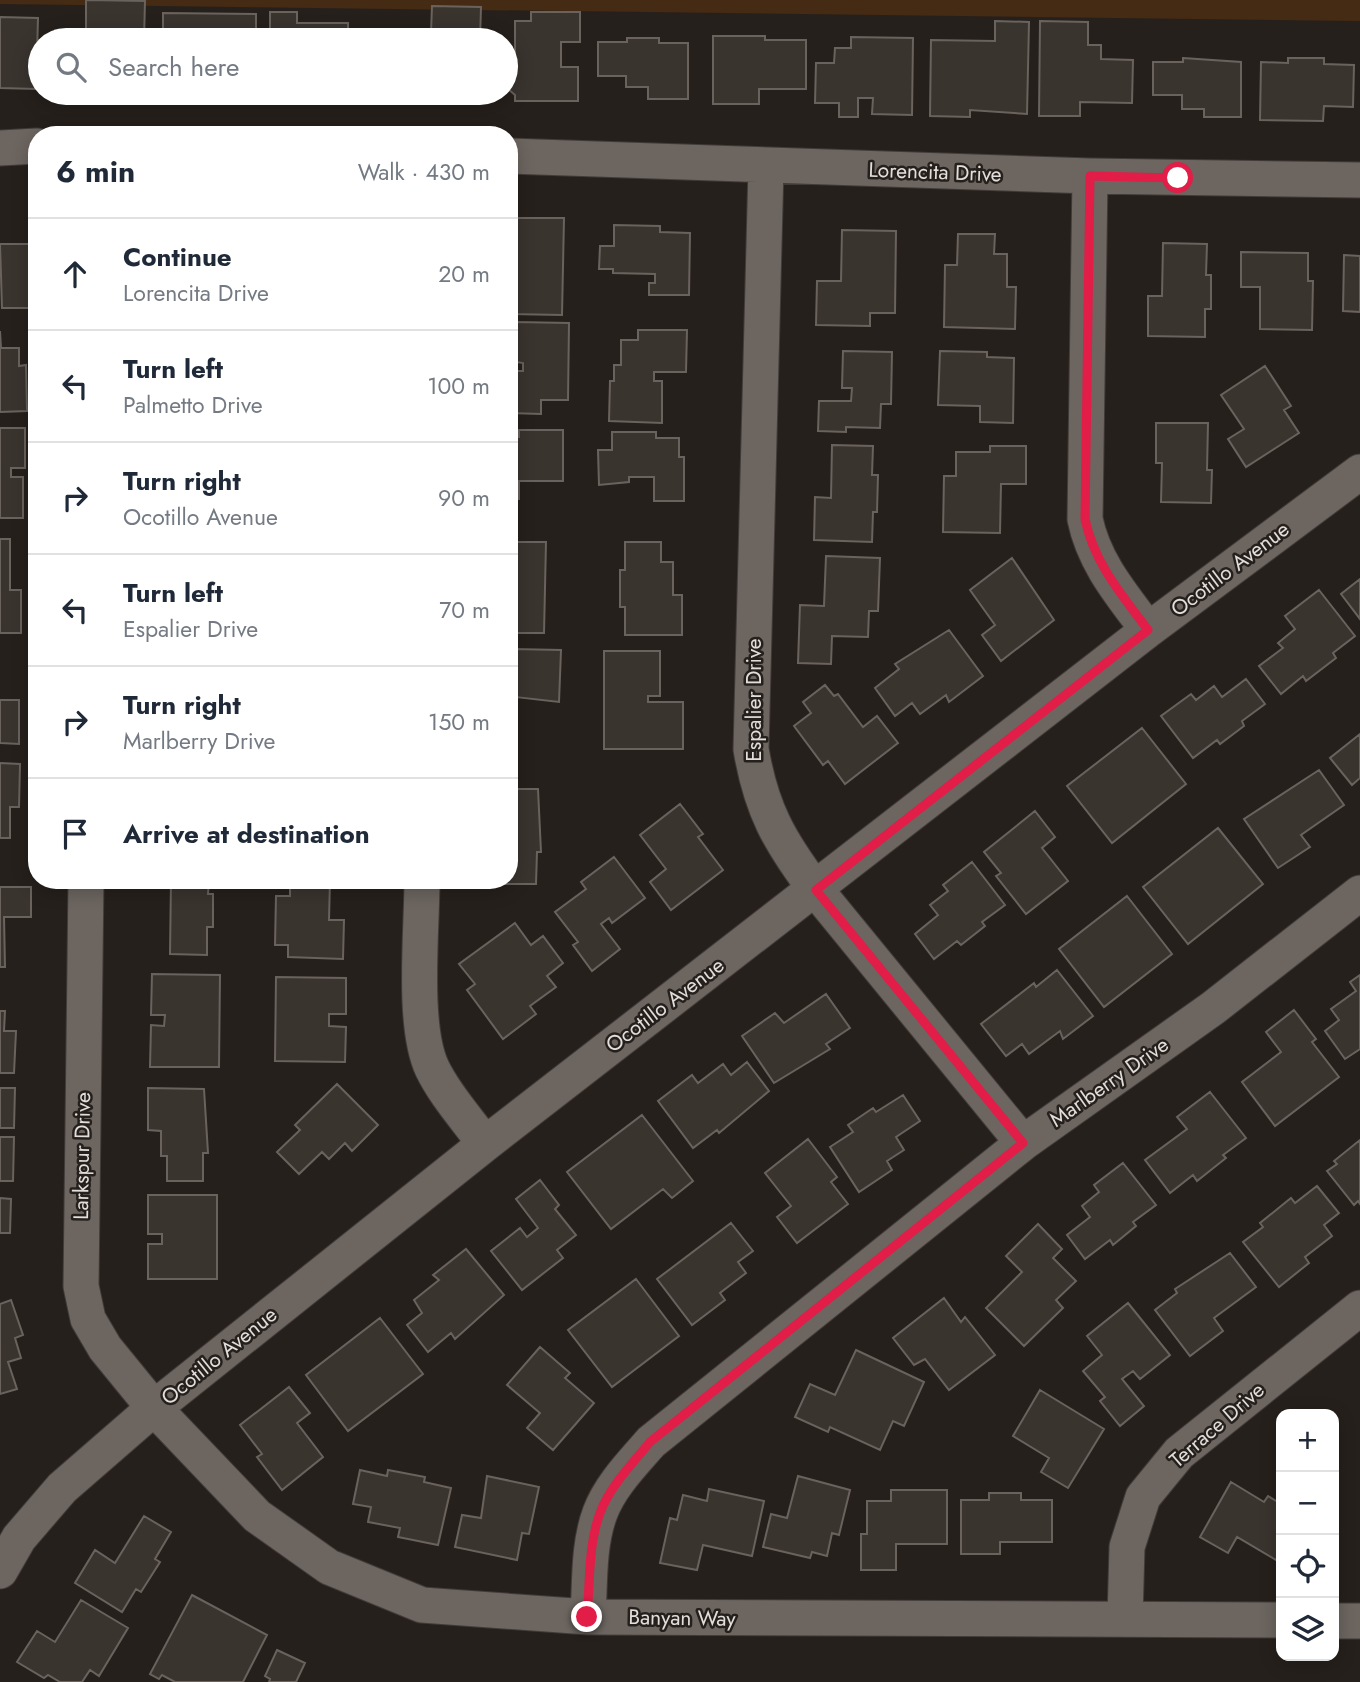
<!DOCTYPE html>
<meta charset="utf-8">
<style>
:root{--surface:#fff;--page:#f2f2f3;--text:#1f2937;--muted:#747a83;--line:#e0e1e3}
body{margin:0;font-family:Jost,sans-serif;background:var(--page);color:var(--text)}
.controls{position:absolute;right:21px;bottom:21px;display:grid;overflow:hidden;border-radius:14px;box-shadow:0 4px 18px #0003}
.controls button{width:63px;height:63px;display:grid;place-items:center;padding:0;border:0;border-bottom:2px solid var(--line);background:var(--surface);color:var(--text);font:35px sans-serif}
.stop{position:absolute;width:21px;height:21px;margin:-16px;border:5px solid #e11d48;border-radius:50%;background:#fff}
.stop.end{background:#e11d48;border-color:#fff;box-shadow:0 2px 7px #0008}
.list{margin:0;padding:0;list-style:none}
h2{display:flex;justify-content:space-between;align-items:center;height:91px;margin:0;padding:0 28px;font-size:30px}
h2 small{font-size:23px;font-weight:400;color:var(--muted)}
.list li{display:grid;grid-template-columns:46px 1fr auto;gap:21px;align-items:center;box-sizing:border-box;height:112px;padding:0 28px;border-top:2px solid var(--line)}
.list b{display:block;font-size:26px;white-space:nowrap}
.list p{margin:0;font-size:23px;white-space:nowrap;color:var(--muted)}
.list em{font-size:23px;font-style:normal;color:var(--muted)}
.icon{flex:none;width:38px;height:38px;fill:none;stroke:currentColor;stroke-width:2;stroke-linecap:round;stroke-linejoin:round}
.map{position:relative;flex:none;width:1360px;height:1682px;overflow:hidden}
.search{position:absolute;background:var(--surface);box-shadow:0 4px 18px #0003;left:28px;top:28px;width:490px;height:77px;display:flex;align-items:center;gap:18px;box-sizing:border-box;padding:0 24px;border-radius:38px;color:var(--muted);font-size:26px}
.panel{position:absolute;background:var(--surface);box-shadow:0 4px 18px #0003;left:28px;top:126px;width:490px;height:763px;border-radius:28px}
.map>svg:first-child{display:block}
.green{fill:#452a14}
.building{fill:#3a342f;stroke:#69625d;stroke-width:2}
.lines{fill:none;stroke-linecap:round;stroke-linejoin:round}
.street-casing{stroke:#413c39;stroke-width:37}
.street{stroke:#6c6560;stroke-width:35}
.route{stroke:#e11d48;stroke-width:9}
.labels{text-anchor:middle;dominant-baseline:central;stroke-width:5;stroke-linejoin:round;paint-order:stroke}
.street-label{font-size:21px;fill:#e2dedb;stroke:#26201c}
</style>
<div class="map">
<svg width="1360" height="1682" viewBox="0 0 1360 1682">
<rect width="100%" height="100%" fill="#26201c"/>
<path class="green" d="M0,0H1360V21L0,4Z"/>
<path class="building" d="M86,0L145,1L144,40H55V30H86Z
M432,6L481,7L480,40H385V33H431Z
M270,12H297V23H348V40H270Z
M531,12H580V42H561V67H578V101H515V95L508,89L509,76L515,70V21H531Z
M163,13L256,14V40H163Z
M0,17L38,18L36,89L0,88Z
M995,21L1029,22L1027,114L970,110V117L930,116L931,40L995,41Z
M1040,21L1088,22V45H1101V59L1133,60L1132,103L1080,102V116H1039Z
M713,36H765V40H806V89H759V104H713Z
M851,37L913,38L912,115L872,114L873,98H858V117H839V103H815L816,63H834L835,48H851Z
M627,38H659V43H688V99H648V87H626V76H598V42H627Z
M1183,58L1241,62V117H1204V109H1182V95H1153V62H1183Z
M1288,58H1324V64L1354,65L1353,107L1324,106L1323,121L1260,120L1261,62L1288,63Z
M431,93H480V97L431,96Z
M509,218H564L562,315L509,314Z
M614,225L660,226V232L690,233L689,295H649V283H655V274L613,273V269H599L600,246H614Z
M842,230L896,231L895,313H870V326L816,325L817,281H841Z
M958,234H995L994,254H1007V287H1016L1015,329L944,327L945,265H957Z
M1163,243L1207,244L1206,275H1211V309H1205V337L1148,336V296H1162Z
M0,244H30V308H2Z
M1241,252L1308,253V281H1313L1312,330L1260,329V287H1241Z
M1344,255L1360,256V312L1343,311Z
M516,322L569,323L568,400H541V414L509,413V371H523V363L516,362Z
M638,330H687L686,372H654V381H662V423L609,421L610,381H614V365H621V340H638Z
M0,331L1,348H19V366L26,365L27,411L0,412Z
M843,351L892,352L891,404H881L880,428L846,427V432L818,431L819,401H851L852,388H842Z
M940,351L987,352V357L1014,358L1013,423L980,422V406L938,405Z
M1265,366L1291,406L1284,410L1299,433L1246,467L1228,439L1244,429L1221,395Z
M1156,423H1208L1207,470H1212L1211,503L1161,502L1162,463H1156Z
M0,428H25V468H11V477H23V518H0Z
M519,430H563V481H519V499H509V437H519Z
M612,432H656V438H679V457H684V501H654V477H629V482L599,485L598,450H612Z
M832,445L873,446L872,475H878L877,512H873L872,542L814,540L815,497L831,498Z
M990,446H1026V484H1001L1000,533L943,532L944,476H956V452H990Z
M0,539H10V590H21V633H0Z
M509,542H546L544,633H509Z
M625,542H661V562H673V595H682V635H625V607H620V570H625Z
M826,556L880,558L878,611H869L868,637L832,636L831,664L798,663L800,605L824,606Z
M1012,558L1054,620L1001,661L982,635L995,625L970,590Z
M1360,579V619L1341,594Z
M1319,590L1355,636L1333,653L1336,658L1306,681L1303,676L1281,694L1259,666L1283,648L1278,643L1295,629L1285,616Z
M949,630L983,676L949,702L946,695L920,714L912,703L895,716L875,688L899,669L895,664Z
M513,649L561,650L559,702L516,697V722H509V654H513Z
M604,651H660V696H648V702H683V749H604Z
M1246,679L1265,704L1242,721L1244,726L1220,744L1217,740L1193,758L1161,716L1191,694L1196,700L1214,686L1222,697Z
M825,685L834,696L838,694L863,727L877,716L898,743L845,784L828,761L823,765L794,726L811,713L803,702Z
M0,700H19V744L0,743Z
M1142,728L1186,784L1112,843L1067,786Z
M1360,734V778L1352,785L1330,758Z
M0,763L20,764L19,807H10V838H0Z
M1319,770L1344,805L1301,835L1310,847L1278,868L1244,819Z
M509,789H538L541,852H537L536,884H504V880H509Z
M680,804L703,834L698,837L723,870L671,910L650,882L666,869L640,835Z
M1035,811L1055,837L1042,848L1068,881L1026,914L996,876L1001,873L984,852Z
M1218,828L1263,884L1188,944L1143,887Z
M614,857L645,898L612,923L609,918L601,924L620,949L592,971L573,945L578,942L555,912L586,889L581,882Z
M972,862L1005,905L982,922L985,926L961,945L957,941L934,959L915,934L938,915L930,905L948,891L943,885Z
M171,880H209L208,894H213V927H207V955L170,954Z
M290,880H330L329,920H344L343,959L288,957V945H275L276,896H290Z
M0,887H31V917H4L5,967H0Z
M1127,896L1172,954L1104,1007L1059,949Z
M515,923L531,945L543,936L563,963L547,976L556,987L530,1006L536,1014L503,1039L467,990L475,984L459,964Z
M1057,970L1093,1016L1063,1039L1060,1031L1029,1054L1022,1044L1006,1056L981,1024L1034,983L1036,987Z
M152,974L220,975L219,1067H150L151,1025L164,1026L165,1015H151Z
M1360,975V1049L1345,1059L1325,1031L1339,1020L1331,1009L1356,991L1350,982Z
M276,977L346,978V1014H329V1026L346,1027L345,1062L275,1061Z
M826,994L850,1028L826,1044L830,1049L774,1083L742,1036L775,1013L784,1023Z
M1294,1010L1316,1039L1312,1042L1339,1077L1275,1126L1242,1082L1281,1052L1266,1032Z
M0,1011H5L4,1031H16L14,1073H0Z
M747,1062L769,1091L719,1133L717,1130L693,1148L658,1101L692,1075L698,1083L723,1064L731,1075Z
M337,1084L378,1125L352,1151L345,1143L329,1159L322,1152L299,1174L277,1152L300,1130L295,1125Z
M0,1088H15L14,1128H0Z
M148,1088L204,1089L208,1153H203V1181H167V1156H161V1131L148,1130Z
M1210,1092L1246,1138L1223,1155L1226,1158L1197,1181L1193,1175L1170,1193L1145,1160L1187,1129L1177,1117Z
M903,1095L920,1121L896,1137L904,1150L887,1161L892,1170L859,1192L830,1147L853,1132L848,1125L873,1108L876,1112Z
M642,1115L693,1181L672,1198L663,1189L611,1229L567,1172Z
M0,1137H14L13,1181H0Z
M808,1139L837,1177L831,1182L848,1204L797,1243L777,1217L791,1206L765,1173Z
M1360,1140V1204L1358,1201L1354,1205L1327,1171L1337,1164L1334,1161Z
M1123,1163L1156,1205L1133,1222L1136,1226L1113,1245L1110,1240L1085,1259L1067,1235L1090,1217L1082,1206L1099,1192L1094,1185Z
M540,1180L559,1205L555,1209L576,1235L557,1250L563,1258L522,1290L491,1251L520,1228L527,1237L538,1228L516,1199Z
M1317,1186L1339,1213L1324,1225L1332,1236L1305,1257L1309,1263L1279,1287L1243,1242L1263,1227L1260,1223L1291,1198L1295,1203Z
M148,1195H217V1279H148V1244H162V1234H148Z
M0,1198L11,1199L10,1233H0Z
M731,1223L753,1251L738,1262L746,1273L720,1293L725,1300L692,1325L657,1279Z
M1038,1224L1062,1249L1053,1258L1076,1281L1056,1300L1063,1308L1024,1346L986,1308L1022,1272L1006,1256Z
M466,1249L504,1295L455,1339L451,1333L428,1352L407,1325L422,1313L414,1300L439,1280L433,1275Z
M1230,1253L1256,1287L1214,1318L1223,1331L1190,1356L1155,1310L1177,1293L1175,1289Z
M636,1279L679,1336L612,1387L568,1330Z
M944,1298L961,1322L965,1317L995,1355L949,1390L925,1359L914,1365L893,1338Z
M11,1300L23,1335L15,1338L21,1358L8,1362L17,1389L0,1394V1304Z
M1128,1303L1170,1355L1140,1379L1133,1371L1122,1379L1144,1406L1120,1426L1100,1401L1105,1397L1083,1371L1102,1355L1087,1336Z
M380,1318L423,1374L348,1431L306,1375Z
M540,1347L570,1373L565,1378L594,1403L553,1450L527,1428L540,1413L507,1385Z
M856,1350L924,1382L904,1426L893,1421L880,1450L830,1427L828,1432L795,1417L810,1384L835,1395Z
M289,1387L310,1413L297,1423L323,1457L282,1490L257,1457L262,1454L240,1425Z
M1040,1390L1104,1429L1068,1488L1041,1472L1049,1458L1013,1436Z
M360,1470L387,1476L388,1470L425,1477L424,1482L451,1488L438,1545L398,1537L400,1528L368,1522L371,1507L353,1504Z
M487,1476L539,1487L529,1534L522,1533L517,1560L455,1547L462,1515L481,1518Z
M798,1476L850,1490L839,1535L832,1533L827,1556L812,1552L810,1558L763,1547L771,1514L787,1518Z
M1231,1482L1264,1502L1268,1496L1281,1504V1550L1276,1560L1237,1537L1228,1553L1200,1537Z
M709,1489L764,1501L752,1556L703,1545L697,1570L660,1563L670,1518L677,1520L683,1495L707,1501Z
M891,1490H947V1544H896V1570H861V1534H867V1501H891Z
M989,1493H1021V1500H1052V1542H1000V1554H961V1500H989Z
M144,1516L171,1532L155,1559L160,1562L141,1592L136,1589L122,1612L75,1583L95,1550L115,1563Z
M192,1595L267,1635L243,1682H175L162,1675L159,1679L150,1674Z
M81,1600L128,1628L99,1676L90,1670L82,1682H60L48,1675L44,1678L17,1662L37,1631L55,1642Z
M277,1650L305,1663L296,1682H269L270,1679L265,1676Z"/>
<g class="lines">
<defs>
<path id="street" d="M0,148L37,146
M509,156L1090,176L1360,180
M766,167L751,749C761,809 779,841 816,890L1023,1143
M1090,176L1085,519C1094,563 1122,595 1148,630
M86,880L81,1286L88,1319L105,1348L154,1408L257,1516L329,1567L422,1605L588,1617L1281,1620
M422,880C422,930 412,1025 432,1068C445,1095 467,1119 485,1144
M0,1571L19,1538L62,1488L154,1408L485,1144L1148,630L1360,472
M588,1617C590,1584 588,1545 600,1513C610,1486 632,1464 651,1442L1023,1143L1213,1008L1360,893
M1125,1618L1127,1547L1143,1497L1179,1453L1360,1308
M1334,1621H1360"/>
</defs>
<use href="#street" class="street-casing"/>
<use href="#street" class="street"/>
</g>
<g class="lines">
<path class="route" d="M587,1617C590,1584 588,1545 600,1513C610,1486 632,1464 650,1442L1023,1143L816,890L1148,630C1122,595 1094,563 1085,519L1090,176L1178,178"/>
</g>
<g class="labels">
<g class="street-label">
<text transform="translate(935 172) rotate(2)">Lorencita Drive</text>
<text transform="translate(1230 569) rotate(-37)">Ocotillo Avenue</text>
<text transform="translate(754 700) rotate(-90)">Espalier Drive</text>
<text transform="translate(665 1005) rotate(-37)">Ocotillo Avenue</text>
<text transform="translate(1109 1082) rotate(-35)">Marlberry Drive</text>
<text transform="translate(82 1156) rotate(-89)">Larkspur Drive</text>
<text transform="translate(219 1356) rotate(-39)">Ocotillo Avenue</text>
<text transform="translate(1217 1425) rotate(-41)">Terrace Drive</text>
<text transform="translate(682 1618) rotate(1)">Banyan Way</text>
</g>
</g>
</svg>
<div class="controls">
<button>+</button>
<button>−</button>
<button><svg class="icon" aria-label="locate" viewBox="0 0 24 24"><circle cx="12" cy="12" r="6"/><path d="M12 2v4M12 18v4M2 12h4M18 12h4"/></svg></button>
<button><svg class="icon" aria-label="layers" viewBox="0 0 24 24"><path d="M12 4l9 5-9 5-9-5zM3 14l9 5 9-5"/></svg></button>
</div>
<div class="stop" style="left:1178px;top:178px"></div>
<div class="stop end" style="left:587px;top:1617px"></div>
<div class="search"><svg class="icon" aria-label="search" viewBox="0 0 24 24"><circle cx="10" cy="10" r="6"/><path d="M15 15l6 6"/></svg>Search here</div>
<section class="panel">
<h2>6 min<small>Walk · 430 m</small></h2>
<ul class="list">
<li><svg class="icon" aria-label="ahead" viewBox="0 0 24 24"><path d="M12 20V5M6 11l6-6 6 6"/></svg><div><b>Continue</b><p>Lorencita Drive</p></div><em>20 m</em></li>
<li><svg class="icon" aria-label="left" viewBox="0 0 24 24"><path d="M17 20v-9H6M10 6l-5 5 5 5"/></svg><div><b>Turn left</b><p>Palmetto Drive</p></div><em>100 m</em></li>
<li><svg class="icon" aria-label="right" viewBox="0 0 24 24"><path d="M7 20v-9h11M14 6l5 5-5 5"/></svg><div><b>Turn right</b><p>Ocotillo Avenue</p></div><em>90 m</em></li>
<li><svg class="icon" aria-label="left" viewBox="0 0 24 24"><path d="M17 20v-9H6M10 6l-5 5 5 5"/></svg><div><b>Turn left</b><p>Espalier Drive</p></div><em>70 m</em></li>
<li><svg class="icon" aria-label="right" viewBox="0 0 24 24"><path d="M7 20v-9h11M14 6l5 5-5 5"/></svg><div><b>Turn right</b><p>Marlberry Drive</p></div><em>150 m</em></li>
<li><svg class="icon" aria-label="arrive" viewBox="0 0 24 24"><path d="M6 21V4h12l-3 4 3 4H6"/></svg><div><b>Arrive at destination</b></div></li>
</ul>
</section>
</div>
